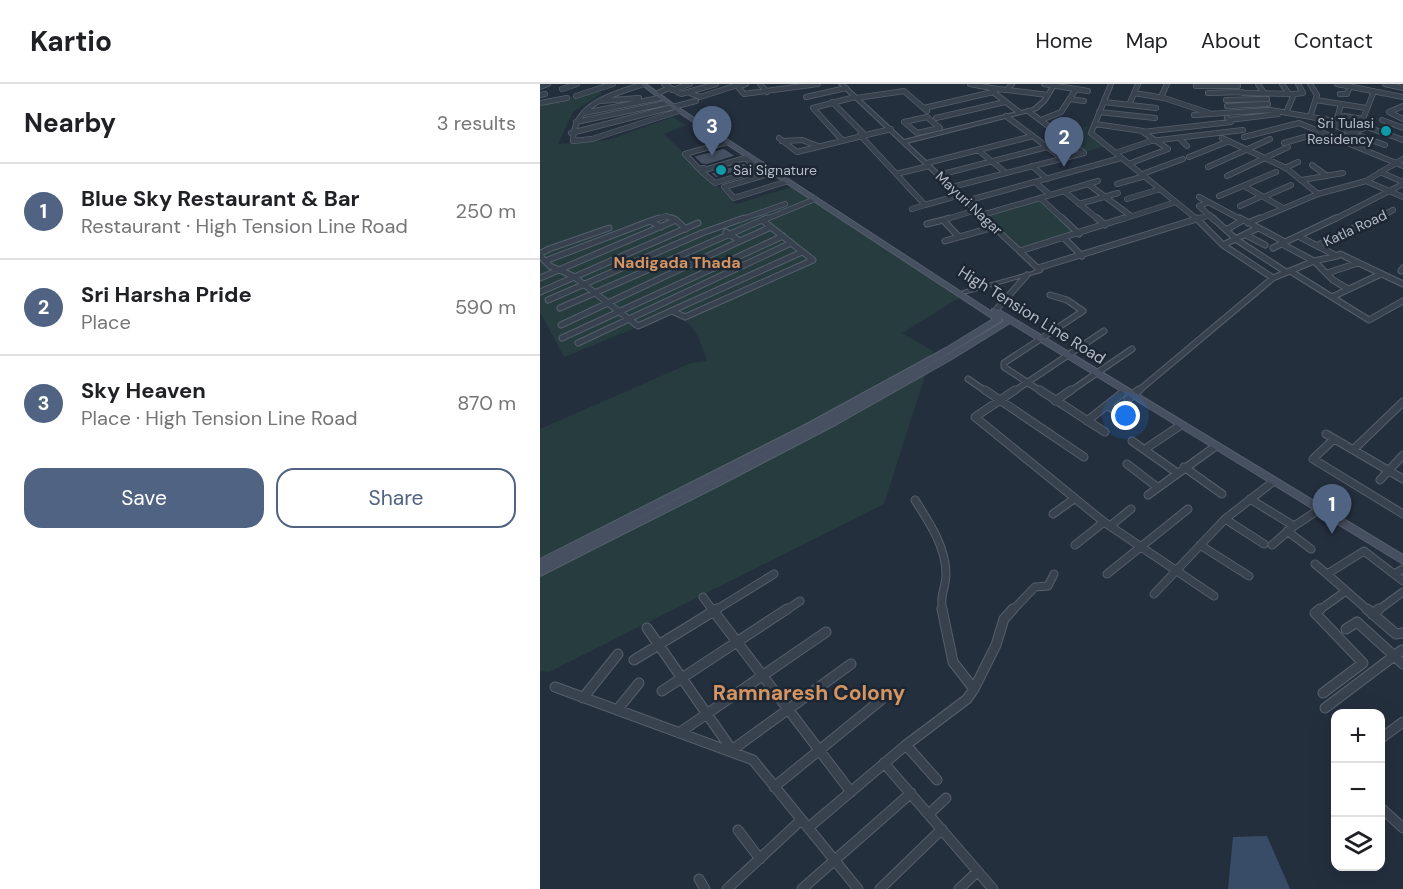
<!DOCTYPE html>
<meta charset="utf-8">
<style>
:root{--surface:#fff;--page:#f6f6f6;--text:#202124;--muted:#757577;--line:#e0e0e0;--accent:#506383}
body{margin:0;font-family:"DM Sans",sans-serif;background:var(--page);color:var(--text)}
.controls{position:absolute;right:18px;bottom:18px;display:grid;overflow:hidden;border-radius:12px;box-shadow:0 6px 24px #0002}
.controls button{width:54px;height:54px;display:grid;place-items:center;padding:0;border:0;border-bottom:2px solid var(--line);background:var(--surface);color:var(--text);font:30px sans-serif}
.you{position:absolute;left:586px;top:332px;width:21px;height:21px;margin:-15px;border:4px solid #fff;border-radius:50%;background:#1a73e8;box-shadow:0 0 0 9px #1a73e833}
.badge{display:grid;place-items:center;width:39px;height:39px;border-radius:50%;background:var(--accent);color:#fff;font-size:20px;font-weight:700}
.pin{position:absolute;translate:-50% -50px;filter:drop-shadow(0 2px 3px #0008)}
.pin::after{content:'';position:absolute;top:32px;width:21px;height:18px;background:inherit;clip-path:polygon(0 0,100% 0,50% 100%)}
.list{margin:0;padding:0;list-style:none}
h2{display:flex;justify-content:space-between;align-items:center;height:78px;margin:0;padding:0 24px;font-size:26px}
h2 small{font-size:20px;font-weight:400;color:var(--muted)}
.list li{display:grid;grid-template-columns:39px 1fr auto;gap:18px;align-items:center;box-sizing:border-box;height:96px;padding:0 24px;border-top:2px solid var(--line)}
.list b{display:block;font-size:22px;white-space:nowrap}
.list p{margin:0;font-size:20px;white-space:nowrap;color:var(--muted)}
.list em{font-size:20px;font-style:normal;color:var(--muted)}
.actions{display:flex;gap:12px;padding:18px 24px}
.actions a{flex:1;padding:14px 0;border:2px solid var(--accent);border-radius:18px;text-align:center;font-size:21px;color:var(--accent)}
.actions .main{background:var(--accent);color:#fff}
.icon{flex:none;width:33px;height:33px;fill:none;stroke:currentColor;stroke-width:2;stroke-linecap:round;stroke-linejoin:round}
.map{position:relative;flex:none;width:863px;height:805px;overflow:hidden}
header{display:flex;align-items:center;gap:36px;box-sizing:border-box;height:84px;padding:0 30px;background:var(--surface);border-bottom:2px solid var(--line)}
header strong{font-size:28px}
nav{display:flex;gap:33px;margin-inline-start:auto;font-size:21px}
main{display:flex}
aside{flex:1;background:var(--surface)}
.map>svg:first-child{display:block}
.green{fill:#263c3f}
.water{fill:#394c67}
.building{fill:#455162;stroke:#1f2835;stroke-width:1.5}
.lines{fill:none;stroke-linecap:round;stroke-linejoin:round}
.minor-far3-casing{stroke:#565f6c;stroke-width:6}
.minor-far2-casing{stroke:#565f6c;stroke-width:7}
.minor-far1-casing{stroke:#565f6c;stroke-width:9}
.minor-casing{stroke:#565f6c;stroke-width:11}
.tertiary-casing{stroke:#565f6c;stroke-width:2}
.secondary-casing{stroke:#565f6c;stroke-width:2}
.minor-far3{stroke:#38414e;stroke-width:4.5}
.minor-far2{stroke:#38414e;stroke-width:5}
.minor-far1{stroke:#38414e;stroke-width:7}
.minor{stroke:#38414e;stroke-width:9}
.tertiary{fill:#38414e;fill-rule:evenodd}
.secondary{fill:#465061;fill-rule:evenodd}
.culture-dot{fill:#0f9aa8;stroke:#1d2633;stroke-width:2}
.labels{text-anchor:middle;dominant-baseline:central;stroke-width:5;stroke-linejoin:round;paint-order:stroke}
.far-poi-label{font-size:14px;fill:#b4bcc9;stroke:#1d2633;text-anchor:end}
.far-street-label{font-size:14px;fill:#b4bcc9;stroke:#1d2633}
.far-quarter-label{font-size:16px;font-weight:bold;fill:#d59563;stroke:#1d2633}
.street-label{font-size:16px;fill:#b4bcc9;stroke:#1d2633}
.near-neighbourhood-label{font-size:21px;font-weight:bold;fill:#d59563;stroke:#1d2633}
</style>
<header>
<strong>Kartio</strong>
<nav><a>Home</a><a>Map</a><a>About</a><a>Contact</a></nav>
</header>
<main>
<aside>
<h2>Nearby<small>3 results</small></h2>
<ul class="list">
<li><span class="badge">1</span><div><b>Blue Sky Restaurant &amp; Bar</b><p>Restaurant · High Tension Line Road</p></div><em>250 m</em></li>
<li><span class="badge">2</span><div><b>Sri Harsha Pride</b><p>Place</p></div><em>590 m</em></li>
<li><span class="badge">3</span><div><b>Sky Heaven</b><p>Place · High Tension Line Road</p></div><em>870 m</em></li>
</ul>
<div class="actions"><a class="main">Save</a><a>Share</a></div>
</aside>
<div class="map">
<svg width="863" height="805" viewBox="0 0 863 805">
<rect width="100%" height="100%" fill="#242f3e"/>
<path class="green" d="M58,6L62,9L33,28L18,60L68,56L133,33L146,41L124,50L196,120L252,103L419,214L362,249L393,267L344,420L9,588L0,587V345L151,279L167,277C159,254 156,240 132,229L24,273L0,228V20Z
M548,42L546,48L563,63L544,68L521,49Z
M498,117L536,149L482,165L446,131Z"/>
<path class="water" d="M727,752L750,805H688L693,753Z"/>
<path class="building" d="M184,64L196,72L167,81L161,80L153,72Z
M204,79L210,83L176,94L170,89Z"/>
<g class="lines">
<defs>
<path id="minor-far3" d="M104,0C74,10 33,19 33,57L52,55L139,27
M124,0L141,10L176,0
M206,0L198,3L204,10L278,0
M220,0L227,8
M430,0L457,5
M472,0L467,6L457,5L453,8L479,28
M504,0L548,7
M571,0L551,49L658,136
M718,0L724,9
M742,0L749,10
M770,0L777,11L770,33
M797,0L863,13
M845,0L863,4
M656,2H698
M0,3L8,0
M22,5L37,0
M132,6L150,0
M467,6L508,11
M364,7L387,27
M118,9L129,4
M150,9L160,13L201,0
M594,9L624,14L669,29
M668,9L702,8
M703,9L754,10L746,29
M754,10L763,9L758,0
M800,10H807L810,2
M0,11L5,10
M36,12L73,0
M266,13L306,4
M621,13L627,0
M317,14L364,7
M530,15L544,17
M686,16L727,15
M776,16L826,24
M60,17L99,14
M292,18L325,51
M564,18L616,24
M0,19L27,14
M801,20L798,31L823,35L834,7
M589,21L598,0
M687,22L728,20
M863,22L849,28L863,35
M384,24L453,8
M488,27L544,69
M559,28L615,34
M44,29L119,14
M654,31L730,26L795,37
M466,32L522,74
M387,33L400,44L377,49L364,38Z
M797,33L796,42L812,49L798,57
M396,34L465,18
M687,34L689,36L738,30
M501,36L521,28L536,5
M842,36L863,44
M36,38L126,19
M555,40L603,47
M512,44L530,39
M31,49L156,17
M320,51L385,121L420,111
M704,53L759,39L856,79L863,75
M239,54L257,68L351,45
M639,54L647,62
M682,54L746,84L778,110
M302,56L273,24L315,13
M242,57L262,56L278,62
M744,59L779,49
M845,61L812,49L827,43L863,56
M628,65L603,48L691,38
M438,66L466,89
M578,68L611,57L703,46
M649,73L689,57
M387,79L493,52
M591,79L628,65
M772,81L787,92
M492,82L507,95
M217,83L205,74L161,87L175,99L217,86L218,85L217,82L222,80
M668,83L730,55
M164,84L159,85L145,70L187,58
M745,84L758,78
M239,87L184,103L194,114L248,97
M840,88L863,98
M605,89L643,75
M356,90L389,82
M399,91L507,63
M687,92L748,63
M762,96L803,89
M826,97L863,113
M495,98L510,111
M548,100L591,132
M577,100L605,92
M704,102L743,124
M412,103L544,69
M524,107L559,136
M679,112L736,88
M659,113L702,136
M724,113L751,101
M500,114L524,136
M587,115L620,105
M426,117L581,74
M669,118L659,122L674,136
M539,120L578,109
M700,122L722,112
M372,125L385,121
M442,131L558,97
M114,136L126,132L135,136
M200,136L245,120
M224,136L275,115
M404,136L436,126
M580,136L636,118
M655,136L670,131
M716,136L778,110L826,97L856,79L863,82
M793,136L863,100
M834,136L853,126"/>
<path id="minor-far2" d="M132,134L136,136
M409,134L403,136L419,153L454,143
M522,134L539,150
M557,134L565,141
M656,134L683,161L733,194
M673,134L697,156L746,188
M700,134L745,158L758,152L797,172L800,170L863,200
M110,137L119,134
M708,139L720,134
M387,140L403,136
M69,144L9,165L1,169V173L10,182L33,192L98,242L262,168
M686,146L703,136
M706,151L725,161
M758,152L796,134
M524,154L542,172
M200,157L231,143
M405,157L419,153
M742,160L774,177L793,196L808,205
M683,161L718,144
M777,162C796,150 816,144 837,134
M733,164L745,158
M480,167L584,134
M5,177L110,137L121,143
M498,184L660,134
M750,187L829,236L863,217
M861,187L863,184
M787,189L818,179
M0,194L136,136L146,145
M0,208L158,139
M792,213L841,190
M8,216L162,149L204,134
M20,224L227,134
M132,227L145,233L273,176L222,136
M455,227L487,191
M21,241L200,157L186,148
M22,254L243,152
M38,259L251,159
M428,295L447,308
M473,308L564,247
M502,308L464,283V279L543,227L527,216L510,211
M529,308L592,265
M597,308L733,194L774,177L797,172"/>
<path id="minor-far1" d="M445,306L544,373
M475,306L435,333L564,438L674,512
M500,306L565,348
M588,315L599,306
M515,317L531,306
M567,321L585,333
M547,337L585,307
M786,350L863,395
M794,355L773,375L863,430
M592,357L636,388
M608,363L641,341
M813,366L863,318
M587,380L617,403
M644,383L682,410
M840,396L863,371
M608,411L676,362
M710,415L754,442
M375,416C389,438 406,463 406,490C406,504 399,511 403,527
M513,430L534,415
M685,435L724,460
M570,442L591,425
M747,447L771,465
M535,461L564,438
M660,461L709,492
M732,461L754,442L780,425
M775,480L787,490
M567,490L648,425
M854,490L863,485
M614,510L685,435L734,397
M163,513L173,527
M174,527L234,490
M245,527L260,517
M472,527L495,503L508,502L514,490
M778,527L806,507
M829,527L787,490L824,467L863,497
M837,527L863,508"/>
<path id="minor" d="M172,525L311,708
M780,525L775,529L823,579L783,609
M827,525L856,550L863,549
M832,530L839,525
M107,544L192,666L311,580
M806,545L817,538L863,580
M94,576L177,525
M15,603L213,676L318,805
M434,605L456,561L464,535L473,525
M122,607L247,525
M43,614L78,570
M785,624L862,566
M77,626L99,599
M139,649L286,548
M840,655L863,638
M366,661L397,696
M344,679L453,805
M234,703L341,616
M840,723L863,744
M389,730L406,714
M268,744L366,661L427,615L434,605L413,578L402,525
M198,746L220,775
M159,795L165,805
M187,805L260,737
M262,805L371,709
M340,805L402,745
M419,805L437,788"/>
<path id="tertiary" d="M299,0H304L364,56L493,24L502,16L513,0H517L506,18L497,26L367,59L500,183L502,187L501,188L427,209H423V207L492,188L496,186L495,185Z"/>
<path id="secondary" d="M101,0H106L136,22L452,228V225H458L863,471V480L470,239L412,275L297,340L180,401L0,492V475L263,342L406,264L453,235L132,24ZM461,234L463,235V238C334,315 201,383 67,450C199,382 335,317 461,237Z"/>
</defs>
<use href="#minor-far3" class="minor-far3-casing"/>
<use href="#minor-far2" class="minor-far2-casing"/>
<use href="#minor-far1" class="minor-far1-casing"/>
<use href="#minor" class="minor-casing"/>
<use href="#tertiary" class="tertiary-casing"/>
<use href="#secondary" class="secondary-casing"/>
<use href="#minor-far3" class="minor-far3"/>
<use href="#minor-far2" class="minor-far2"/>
<use href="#minor-far1" class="minor-far1"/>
<use href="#minor" class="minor"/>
<use href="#tertiary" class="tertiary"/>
<use href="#secondary" class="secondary"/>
</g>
<g class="culture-dot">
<circle cx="846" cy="47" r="6"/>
<circle cx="181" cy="86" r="6"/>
</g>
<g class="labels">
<g class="far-poi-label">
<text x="834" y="39">Sri Tulasi<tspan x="834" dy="16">Residency</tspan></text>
<text x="193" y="86" text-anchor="start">Sai Signature</text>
</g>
<g class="far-street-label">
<text transform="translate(429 119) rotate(43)">Mayuri Nagar</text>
<text transform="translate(815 144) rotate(-25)">Katla Road</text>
</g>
<g class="far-quarter-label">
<text x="137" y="178">Nadigada Thada</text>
</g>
<g class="street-label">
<text transform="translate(492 231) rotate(32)">High Tension Line Road</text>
</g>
<g class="near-neighbourhood-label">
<text x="269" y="609">Ramnaresh Colony</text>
</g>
</g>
</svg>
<div class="controls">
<button>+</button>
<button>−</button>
<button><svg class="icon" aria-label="layers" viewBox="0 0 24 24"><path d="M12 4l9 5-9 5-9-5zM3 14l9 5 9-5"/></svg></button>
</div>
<div class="you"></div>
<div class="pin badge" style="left:792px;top:450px">1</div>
<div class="pin badge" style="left:524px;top:83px">2</div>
<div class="pin badge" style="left:172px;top:72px">3</div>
</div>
</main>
